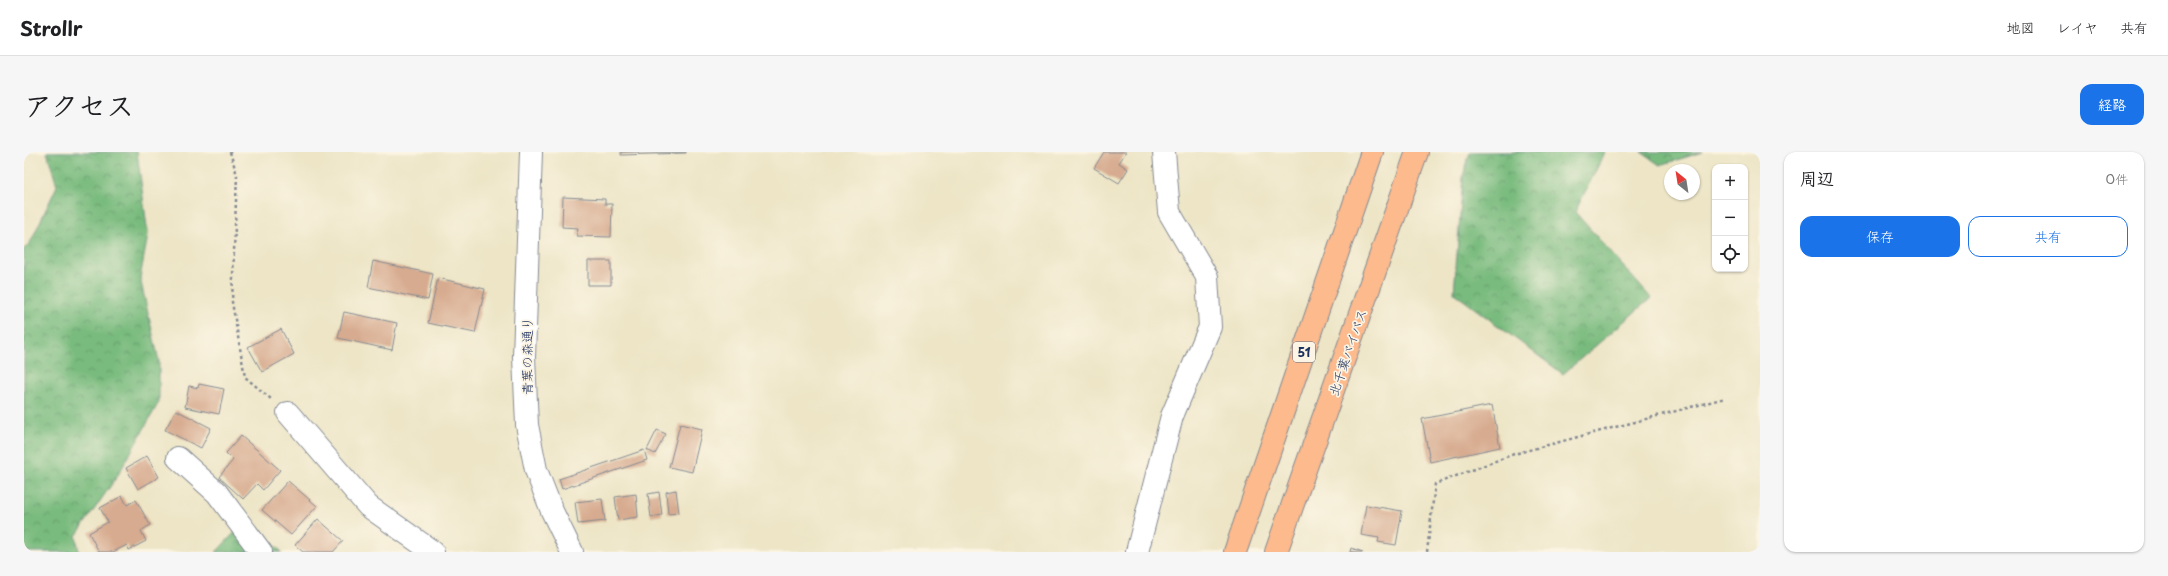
<!DOCTYPE html>
<html lang="ja">
<meta charset="utf-8">
<style>
:root{--surface:#fff;--page:#f6f6f6;--text:#202124;--muted:#757577;--line:#e0e0e0;--accent:#1a73e8}
body{margin:0;font-family:"Playpen Sans","Klee One",sans-serif;background:var(--page);color:var(--text)}
.controls{position:absolute;right:12px;top:12px;display:grid;overflow:hidden;border-radius:8px;box-shadow:0 1px 3px #0004}
.controls button{width:36px;height:36px;display:grid;place-items:center;padding:0;border:0;border-bottom:1px solid var(--line);background:var(--surface);color:var(--text);font:20px sans-serif}
.compass{position:absolute;left:1640px;top:12px;width:36px;height:36px;border-radius:50%;background:var(--surface);box-shadow:0 1px 3px #0004;rotate:330deg}
.list{margin:0;padding:0;list-style:none}
h2{display:flex;justify-content:space-between;align-items:center;height:52px;margin:0;padding:0 16px;font-size:17px}
h2 small{font-size:13px;font-weight:400;color:var(--muted)}
.actions{display:flex;gap:8px;padding:12px 16px}
.actions a{flex:1;padding:9px 0;border:1px solid var(--accent);border-radius:12px;text-align:center;font-size:14px;color:var(--accent)}
.actions .main{background:var(--accent);color:#fff}
.icon{flex:none;width:22px;height:22px;fill:none;stroke:currentColor;stroke-width:2;stroke-linecap:round;stroke-linejoin:round}
.map{position:relative;flex:none;width:1736px;height:400px;overflow:hidden;border-radius:12px}
header{display:flex;align-items:center;gap:24px;box-sizing:border-box;height:56px;padding:0 20px;background:var(--surface);border-bottom:1px solid var(--line)}
header strong{font-size:19px}
nav{display:flex;gap:22px;margin-inline-start:auto;font-size:14px}
.intro{display:flex;align-items:center;justify-content:space-between;box-sizing:border-box;height:96px;padding:0 24px}
h1{margin:0;font-size:28px}
.button{padding:10px 18px;border-radius:12px;background:var(--accent);color:#fff;font-size:14px;font-weight:700}
main{display:flex;gap:24px;padding:0 24px}
aside{flex:1;background:var(--surface);border-radius:12px;box-shadow:0 1px 3px #0004}
.map>svg:first-child{display:block}
.forest{fill:url(#forest-crowns);stroke:#4a756e}
.building{fill:#d7ab8f}
.lines{fill:none;stroke-linecap:round;stroke-linejoin:round}
.minor-casing{stroke:#848a92;stroke-width:24}
.highway-casing{stroke:#848a92;stroke-width:24}
.path{stroke:#848a92;stroke-width:2.5;stroke-dasharray:3 3;stroke-linecap:butt}
.minor{stroke:#fff;stroke-width:22}
.highway{stroke:#fcba8d;stroke-width:22}
.labels{text-anchor:middle;dominant-baseline:central;stroke-width:3.5;stroke-linejoin:round;paint-order:stroke}
.shield{fill:#fcf5e5;stroke:#5e6a86;stroke-width:1}
.shield-label{font-size:12px;font-weight:bold;fill:#1b2f5e}
.street-label{font-size:13px;fill:#1b2f5e;stroke:#fcf5e5}
</style>
<header>
<strong>Strollr</strong>
<nav><a>地図</a><a>レイヤ</a><a>共有</a></nav>
</header>
<div class="intro"><h1>アクセス</h1><a class="button">経路</a></div>
<main>
<div class="map">
<svg width="1736" height="400" viewBox="0 0 1736 400">
<defs>
<pattern id="forest-crowns" width="20" height="18" patternUnits="userSpaceOnUse"><rect width="20" height="18" fill="#79bb7e"/><path d="M2 6a3 3 0 1 1 6 0M12 15a3 3 0 1 1 6 0" fill="none" stroke="#62986a"/></pattern>
</defs>
<rect width="100%" height="100%" fill="#fcf5e5"/>
<filter id="ink" filterUnits="userSpaceOnUse"><feTurbulence type="fractalNoise" baseFrequency=".025" numOctaves="2"/><feDisplacementMap in="SourceGraphic" scale="8" xChannelSelector="R" yChannelSelector="G"/><feConvolveMatrix kernelMatrix="1 2 1 2 8 2 1 2 1" color-interpolation-filters="sRGB"/></filter>
<filter id="wash" filterUnits="userSpaceOnUse"><feTurbulence type="fractalNoise" baseFrequency=".012" numOctaves="4" result="noise"/><feDisplacementMap in="SourceGraphic" scale="16" xChannelSelector="R" yChannelSelector="G"/><feGaussianBlur stdDeviation="0.9" result="paint"/><feColorMatrix in="noise" values="0 0 0 0 0 0 0 0 0 0 0 0 0 0 0 0 0 1.4 0 .05"/><feComposite in="paint" operator="in"/></filter>
<g filter="url(#wash)">
<rect width="100%" height="100%" fill="#ede5c6"/>
<path class="forest" d="M23,0H113L124,83L116,126L135,209V250L94,323L52,384L55,400H0V97L6,91L33,34Z
M1446,0H1581L1551,60L1627,146L1539,222L1430,141L1439,24Z
M1617,0H1679L1636,13Z
M222,369L258,400H192Z"/>
<g id="blocks">
<path class="building" d="M597,0H662V1L597,3Z
M1080,0H1102L1095,11L1104,17L1095,31L1070,16Z
M539,45L581,47V52H588L587,85L553,84L554,76L538,75Z
M349,109L409,122L404,148L344,135Z
M564,109H587V133H564Z
M414,126L461,137L451,181L404,171Z
M320,160L373,171L368,198L314,186Z
M257,177L270,202L238,220L224,195Z
M175,232L200,237L195,262L161,255L165,234L174,236Z
M1468,253L1476,295L1406,310L1398,267Z
M152,258L187,276L177,296L141,278Z
M656,272L678,277L668,320L645,315Z
M633,278L642,282L631,302L623,298Z
M217,284L256,318L239,338L233,332L219,347L195,325L209,308L202,301Z
M620,298L623,308L538,337L535,327Z
M123,304L135,325L114,337L102,316Z
M264,329L293,354L267,383L238,358Z
M652,338L655,361L644,362L642,340Z
M635,340L638,363L627,365L624,342Z
M612,342L614,365L594,368L591,345Z
M98,344L103,353L112,348L126,373L117,379L122,389L105,398L103,393L89,400H75L65,381L84,370L76,356Z
M578,347L581,369L554,372L551,350Z
M1342,353L1378,359L1372,393L1354,390L1355,386L1337,383Z
M294,367L319,389L309,400H279L271,393Z
M1327,396L1339,400H1326Z"/>
</g>
</g>
<g filter="url(#ink)">
<use href="#blocks" fill-opacity="0" stroke="#848a92" stroke-width="1"/>
<g class="lines">
<defs>
<path id="minor" d="M507,0L500,205L503,273L512,318L528,359L548,400
M264,261L344,354L409,400
M154,306L193,341L237,400
M1113,400L1148,264L1186,175L1183,125L1145,60L1140,0"/>
<path id="highway" d="M1211,400L1348,0
M1252,400L1393,0"/>
</defs>
<use href="#minor" class="minor-casing"/>
<use href="#highway" class="highway-casing"/>
<path class="path" d="M206,0L213,23L208,150L221,225L247,247
M1403,400L1411,332L1490,302L1701,246"/>
<use href="#minor" class="minor"/>
<use href="#highway" class="highway"/>
</g>
</g>
<g class="labels">
<rect class="shield" x="1269" y="190" width="22" height="20" rx="3"/>
<g class="shield-label">
<text x="1280" y="200">51</text>
</g>
<g class="street-label">
<text transform="translate(1323 200) rotate(-71)">北千葉バイパス</text>
<text transform="translate(502 204) rotate(-90)">青葉の森通り</text>
</g>
</g>
</svg>
<div class="controls">
<button>+</button>
<button>−</button>
<button><svg class="icon" aria-label="locate" viewBox="0 0 24 24"><circle cx="12" cy="12" r="6"/><path d="M12 2v4M12 18v4M2 12h4M18 12h4"/></svg></button>
</div>
<svg class="compass" viewBox="-18 -18 36 36"><path d="M0-13l5 13h-10z" fill="#e53935"/><path d="M0 13l5-13h-10z" fill="#757577"/></svg>
</div>
<aside>
<h2>周辺<small>0件</small></h2>
<ul class="list">
</ul>
<div class="actions"><a class="main">保存</a><a>共有</a></div>
</aside>
</main>
